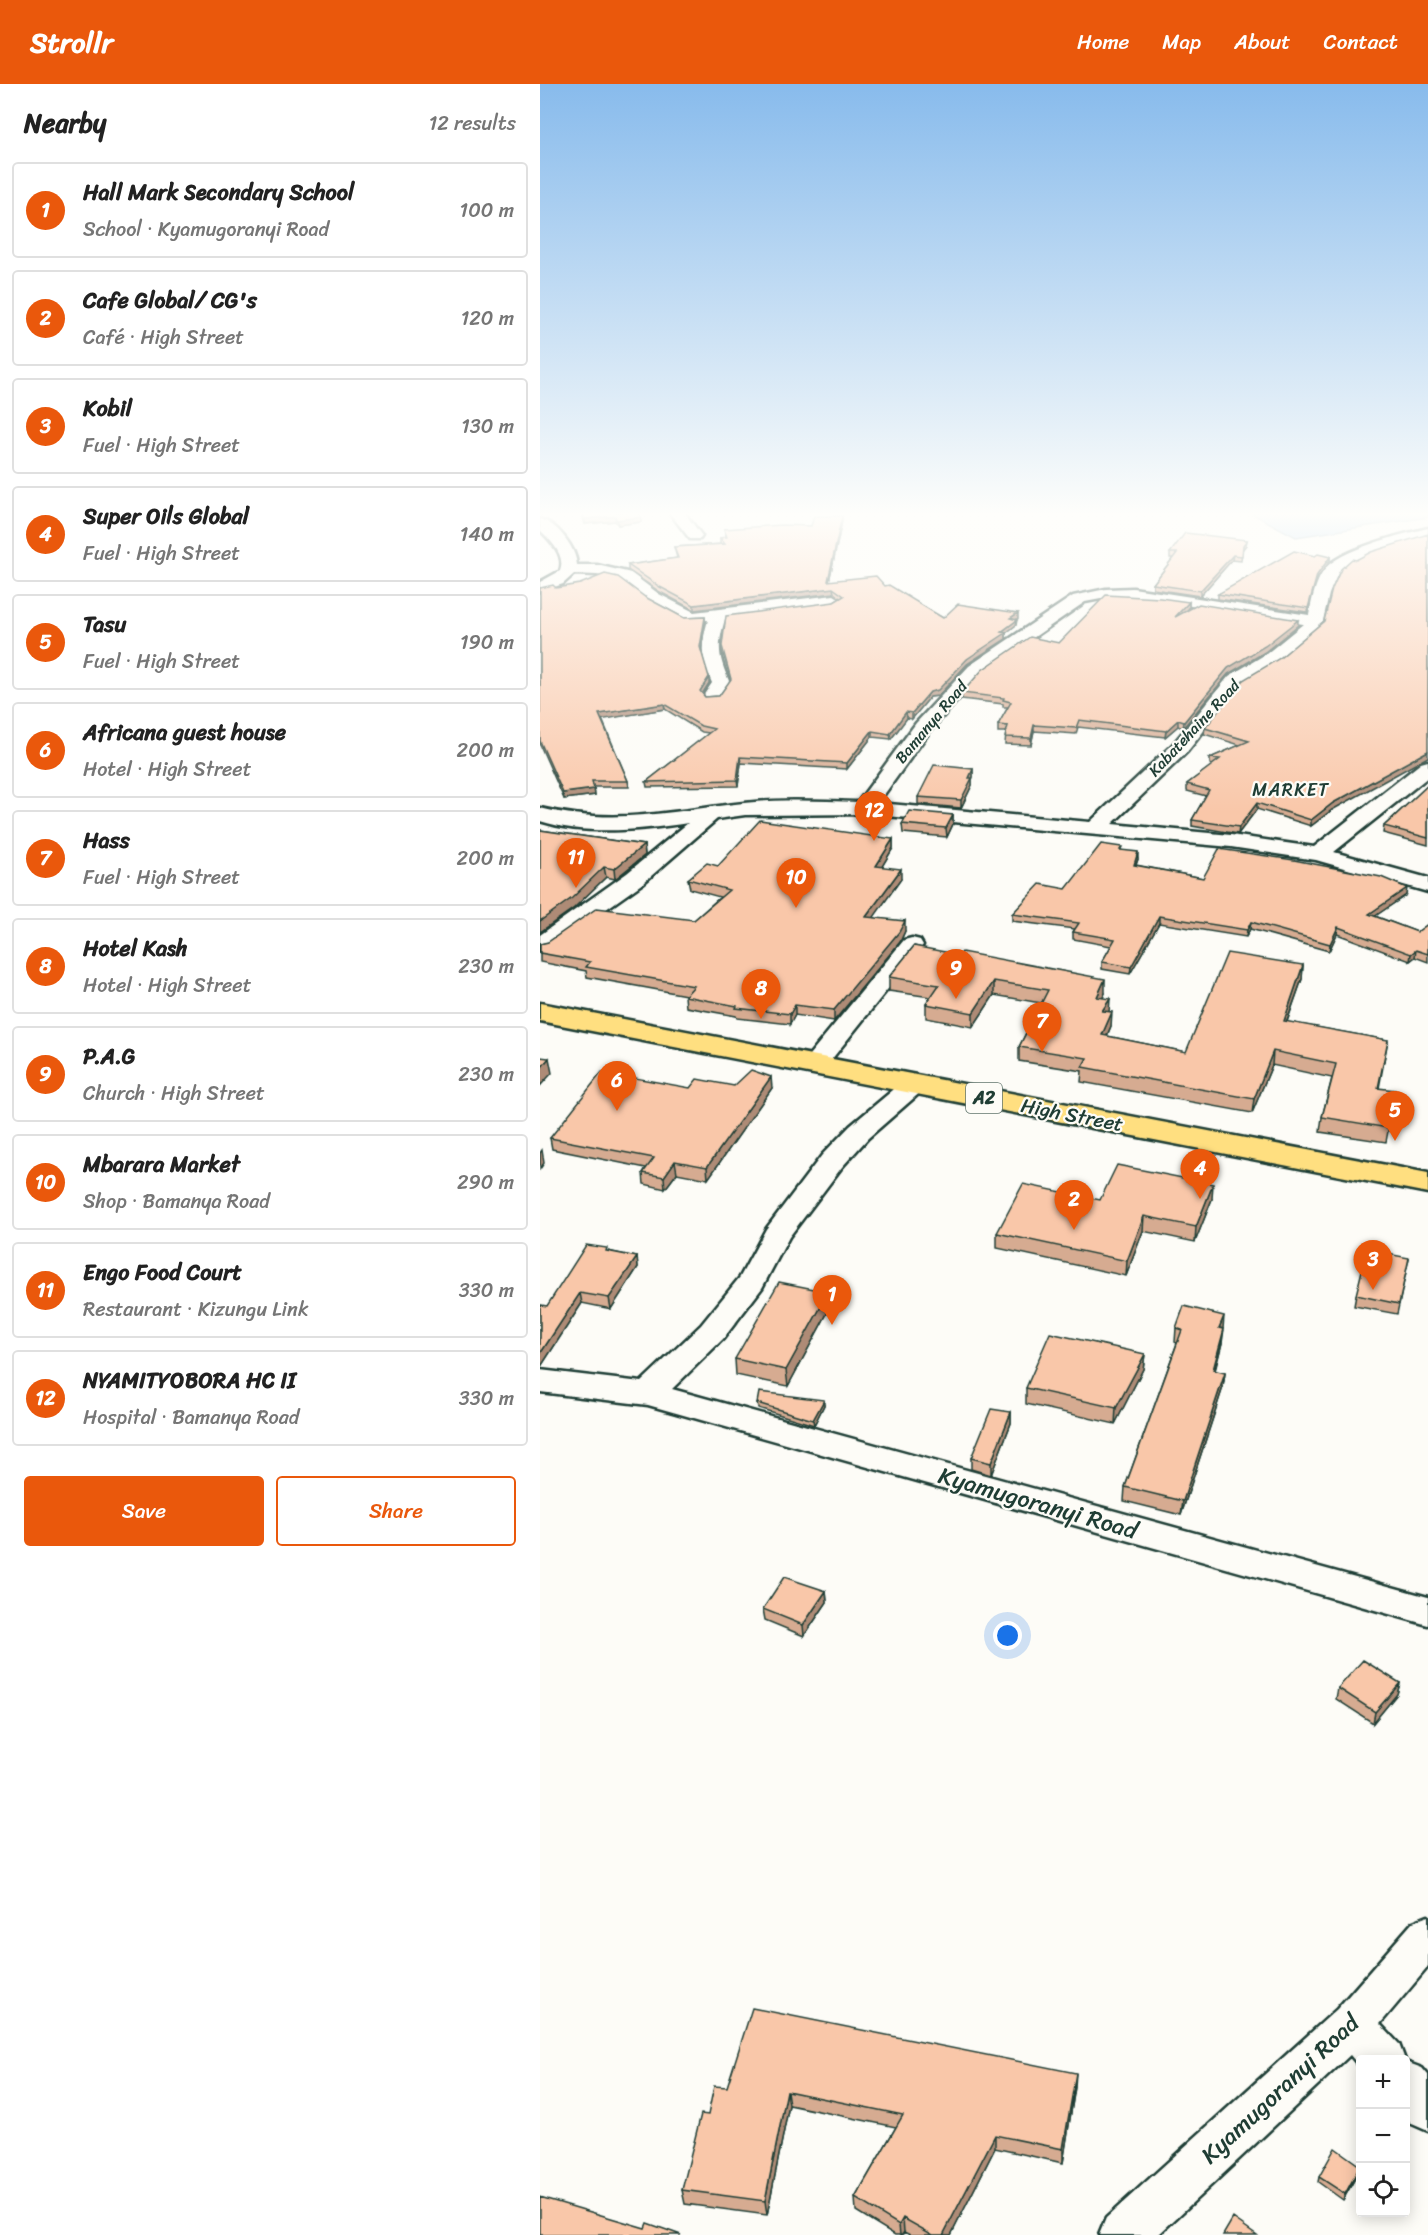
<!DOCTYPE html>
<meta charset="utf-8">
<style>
:root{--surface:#fff;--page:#f2f2f2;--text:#222;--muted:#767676;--line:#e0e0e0;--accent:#ea580c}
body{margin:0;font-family:Sriracha,sans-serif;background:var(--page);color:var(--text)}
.controls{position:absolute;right:18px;bottom:18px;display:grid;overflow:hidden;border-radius:6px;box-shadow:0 3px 15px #0003}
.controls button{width:54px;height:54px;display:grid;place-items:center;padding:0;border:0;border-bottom:2px solid var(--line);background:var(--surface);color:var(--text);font:30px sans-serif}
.you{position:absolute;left:468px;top:1552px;width:21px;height:21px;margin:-15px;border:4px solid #fff;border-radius:50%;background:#1a73e8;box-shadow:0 0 0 9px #1a73e833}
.badge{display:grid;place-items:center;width:39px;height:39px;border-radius:50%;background:var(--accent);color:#fff;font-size:20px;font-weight:700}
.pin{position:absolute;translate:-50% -50px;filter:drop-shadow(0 2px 3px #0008)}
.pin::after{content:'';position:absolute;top:32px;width:21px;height:18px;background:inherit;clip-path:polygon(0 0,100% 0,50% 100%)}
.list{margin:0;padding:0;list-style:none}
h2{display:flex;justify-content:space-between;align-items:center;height:78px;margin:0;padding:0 24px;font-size:26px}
h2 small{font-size:20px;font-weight:400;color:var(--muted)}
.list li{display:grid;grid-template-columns:39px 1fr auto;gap:18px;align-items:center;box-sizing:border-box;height:96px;margin:0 12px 12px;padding:0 12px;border:2px solid var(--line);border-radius:6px}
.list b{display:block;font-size:22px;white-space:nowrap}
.list p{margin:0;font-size:20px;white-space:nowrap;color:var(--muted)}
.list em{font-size:20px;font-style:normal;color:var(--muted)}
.actions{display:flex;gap:12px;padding:18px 24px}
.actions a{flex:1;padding:14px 0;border:2px solid var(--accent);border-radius:6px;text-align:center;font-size:21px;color:var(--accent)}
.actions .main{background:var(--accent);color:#fff}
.icon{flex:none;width:33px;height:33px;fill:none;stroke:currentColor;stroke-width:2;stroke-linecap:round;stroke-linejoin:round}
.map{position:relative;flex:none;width:888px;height:2151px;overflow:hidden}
header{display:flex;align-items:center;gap:36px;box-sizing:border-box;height:84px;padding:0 30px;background:var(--accent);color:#fff}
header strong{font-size:28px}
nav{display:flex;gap:33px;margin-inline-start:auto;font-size:21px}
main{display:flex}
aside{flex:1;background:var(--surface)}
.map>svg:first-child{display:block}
.water{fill:#98c6f3;stroke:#688fa7;stroke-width:1.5}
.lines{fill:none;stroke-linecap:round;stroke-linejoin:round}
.minor-casing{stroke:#1f3d34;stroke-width:5}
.major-casing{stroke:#1f3d34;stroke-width:5}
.minor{fill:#fdfcf7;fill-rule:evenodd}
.major{fill:#ffdf80;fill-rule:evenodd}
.wall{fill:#d6ab91;stroke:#1f3d34;stroke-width:1.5}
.shaded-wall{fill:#ae8b76;stroke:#1f3d34;stroke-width:1.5}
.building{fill:#f9c7a9;stroke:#1f3d34;stroke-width:1.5}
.labels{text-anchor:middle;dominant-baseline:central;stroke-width:4.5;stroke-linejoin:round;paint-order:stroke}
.far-street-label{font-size:16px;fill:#1f3d34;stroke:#fdfcf7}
.far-quarter-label{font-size:18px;letter-spacing:1.5px;fill:#1f3d34;stroke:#fdfcf7}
.shield{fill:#fdfcf7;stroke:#62766e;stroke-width:1.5}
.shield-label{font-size:18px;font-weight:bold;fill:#1f3d34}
.street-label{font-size:20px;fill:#1f3d34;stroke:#fdfcf7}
.near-street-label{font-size:24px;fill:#1f3d34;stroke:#fdfcf7}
</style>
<header>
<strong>Strollr</strong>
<nav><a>Home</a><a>Map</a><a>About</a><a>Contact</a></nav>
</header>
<main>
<aside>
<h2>Nearby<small>12 results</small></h2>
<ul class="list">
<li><span class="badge">1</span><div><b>Hall Mark Secondary School</b><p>School · Kyamugoranyi Road</p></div><em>100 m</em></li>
<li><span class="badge">2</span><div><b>Cafe Global/ CG's</b><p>Café · High Street</p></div><em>120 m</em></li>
<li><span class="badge">3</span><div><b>Kobil</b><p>Fuel · High Street</p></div><em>130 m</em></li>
<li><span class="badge">4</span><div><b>Super Oils Global</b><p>Fuel · High Street</p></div><em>140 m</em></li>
<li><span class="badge">5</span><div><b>Tasu</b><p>Fuel · High Street</p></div><em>190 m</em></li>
<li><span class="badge">6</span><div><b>Africana guest house</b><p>Hotel · High Street</p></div><em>200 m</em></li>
<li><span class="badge">7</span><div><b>Hass</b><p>Fuel · High Street</p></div><em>200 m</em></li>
<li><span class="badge">8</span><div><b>Hotel Kash</b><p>Hotel · High Street</p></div><em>230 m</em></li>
<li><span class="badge">9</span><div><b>P.A.G</b><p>Church · High Street</p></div><em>230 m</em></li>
<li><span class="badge">10</span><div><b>Mbarara Market</b><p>Shop · Bamanya Road</p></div><em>290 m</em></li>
<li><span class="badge">11</span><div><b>Engo Food Court</b><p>Restaurant · Kizungu Link</p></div><em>330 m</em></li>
<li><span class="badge">12</span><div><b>NYAMITYOBORA HC II</b><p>Hospital · Bamanya Road</p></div><em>330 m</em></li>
</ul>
<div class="actions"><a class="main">Save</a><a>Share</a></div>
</aside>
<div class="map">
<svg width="888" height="2151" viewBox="0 0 888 2151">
<rect width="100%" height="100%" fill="#fdfcf7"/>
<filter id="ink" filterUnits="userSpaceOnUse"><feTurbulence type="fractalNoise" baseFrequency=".0167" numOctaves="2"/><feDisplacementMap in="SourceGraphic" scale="12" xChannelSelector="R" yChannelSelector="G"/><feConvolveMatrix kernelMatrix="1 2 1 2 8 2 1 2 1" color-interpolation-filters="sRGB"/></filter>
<g filter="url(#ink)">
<path class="water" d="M709,428H888V433L756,453Z"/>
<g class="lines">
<defs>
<path id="minor" d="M129,428H144L162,452L160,455H150Z
M0,435C17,439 36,464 37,481H57L91,489L119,510L154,528L294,511L302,516L294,521L185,535C177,563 178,572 190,599L178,616H166L163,612L172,599C161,573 160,564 168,536L146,537L107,516L80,496L57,491L34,490L23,500L0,508V498L20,487C26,471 11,457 0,446Z
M888,444V453L813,476L798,489L789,510L782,541L738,578L701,600L647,668L572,740L691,751L774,763L881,679L888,677V693L794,768L888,794V808L776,776L691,763L324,730L205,731L177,735L103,799L8,866L0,868V851L87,789L148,739C101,746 46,752 0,737V724C75,742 130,727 204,719C242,715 280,717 318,718L376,639L429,582L533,512L566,505L593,504L769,531C772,516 775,499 784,486C798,466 863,450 888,444ZM566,514L620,517L763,540L726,570L689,592L633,660L550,738L338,719L390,647L441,590L545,518Z
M372,854L380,856L383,861L283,986L274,989L265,986L261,981L265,976L364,856Z
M374,993L383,996L387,1001L383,1006L328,1054L302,1083L249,1153L222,1204L183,1255L132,1305L888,1513V1541L108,1321L0,1308V1286L101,1298L161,1241L200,1193L226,1145L282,1071L310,1042L365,996Z
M888,1832V1883L840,1940L859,1960L865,1976H820V1983L810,1971L618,2151H559L566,2134L797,1925L873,1838Z
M866,1978L882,1984L888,1991V2047L872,2040L866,2033Z"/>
<path id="major" d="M0,919L888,1089V1109L0,937Z"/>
</defs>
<use href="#minor" class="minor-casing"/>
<use href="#major" class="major-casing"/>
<use href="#minor" class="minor"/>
<use href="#major" class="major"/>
</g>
<path class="wall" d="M41,428H97L101,438L78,441L75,437L45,440Z
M302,437L289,497L345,502L403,534H478L476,535V541L466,549V555L427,580L398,612L390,613L372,635L367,634L351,655L332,653L307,685L201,679L198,702L107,703L106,698L169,649L162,648L125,625L62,635L88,697L89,703H54L55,711L24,715L0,661V504H16L105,513L144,534L165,533V538L161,566L169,599L163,609L165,613L179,612L191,596L182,567V562L294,518L300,514L294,509L154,526L120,508L88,486V481L137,474L134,463L182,460L180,459V454L186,453L184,445L271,442Z
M707,456L706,461L702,466L701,477L692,476L660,512L613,505V500L633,474H630V469Z
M775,472L790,473V477L776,496L767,528L678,515V510Z
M816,476L792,726L771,742L717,725L698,750L652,742V736L666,712L647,707V700L673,681L670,680V674L700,661L664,650L665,644L740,574L784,537Z
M649,518V524L645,528L758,541L725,568L688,590L643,644L638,642L625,653L538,643L536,650L494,647L491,661L465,660L466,648H458V641L468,623H463V620L422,615V609L519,559Z
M433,685V693L432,696V701L421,724L378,720V713Z
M888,701V761L843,749L844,742Z
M413,731V740L407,753L363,749L362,740Z
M0,746L104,761L105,771L75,795L66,793L34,824Z
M353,755V764L342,782L361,795L333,833L365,847L360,858L294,937L255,931L250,940L197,934L196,932L146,923L145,912L146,911L47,893L46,887L0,878V860L154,836L180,813L150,805L148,795L178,782Z
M581,766L598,775L596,781L663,794L866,811L835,832L877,848L888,840V878L875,873L870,877L797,850L789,867L710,845L706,853L619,839L590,890L562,885V878L571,862L533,855V848L535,845L472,837V830L526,805Z
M374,862L565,909L563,914L569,928L571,942L567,952L646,968L763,881L762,895L747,938L848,956L839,1004L853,1021L846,1058L780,1048L782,1033L792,994L732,981L712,1029L541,998L542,987L479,977V963L501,919L454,911L433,943L386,934V920L391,913L349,907V893Z
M194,1002L232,1004L168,1095L137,1089L125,1105L104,1100L103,1089L106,1084L12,1065L10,1054L150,1004Z
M672,1115L655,1158L603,1147L586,1192L457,1164V1149L560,1116Z
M68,1167L97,1173L98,1183L71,1225L42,1219L0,1284V1221L7,1222Z
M869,1174L857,1230L814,1222L816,1211Z
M289,1208L290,1224L248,1302L196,1291L195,1275Z
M636,1244L683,1245L682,1259L675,1287L685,1289L683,1303L641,1431L584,1417L585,1403L637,1259L635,1258Z
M605,1270L603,1285L575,1340L486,1320V1304Z
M217,1319L284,1321L274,1341L218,1324Z
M471,1328V1339L451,1391L431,1385V1374Z
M286,1507L287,1518L264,1552L225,1536L223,1525Z
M860,1599L857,1610L833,1639L796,1615L798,1604Z
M187,2003H535L523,2079L455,2064L411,2151H370L364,2148L362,2151H355L316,2127L315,2114L356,2043L249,2021L227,2131L145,2120L142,2106L168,2031Z
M820,2082L819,2087L803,2116L778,2098L779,2093Z"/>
<path class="shaded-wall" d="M0,428H25L0,431Z
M75,432V437L45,440V435Z
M302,432V437L288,502V497Z
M101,433V438L78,441L77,436Z
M707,456L706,461L702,466L703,461Z
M693,471L692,476L660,512V507Z
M790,473V477L776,496L767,528L777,491Z
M293,504L294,509L154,526V521Z
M649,518V524L635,539V533Z
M478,529V534L470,540V534Z
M165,533V538L161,568L160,563Z
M477,536L476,541L466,549V555L427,580L398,612L390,613L372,635V629L390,608L427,575Z
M758,536V541L725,568L688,590L643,644L644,638L688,584Z
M169,593V599L161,612L160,607Z
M124,620L125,625L60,636L59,630Z
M366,628L367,634L351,655L350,650Z
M638,636V642L625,653L626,647Z
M494,641V647L491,661V654Z
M332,647V653L307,685V679Z
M888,667V673L792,726L771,742V736L793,719Z
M200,673L201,679L198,702L197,696Z
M433,685V693L432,696V701L421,724V716L429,694Z
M54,705L55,711L24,715L23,709Z
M717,719V725L698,750L699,743Z
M413,731V740L407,753L406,744Z
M353,755V764L337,791L336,782Z
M104,761L105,771L75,795L74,785Z
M598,768V775L593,788L594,781Z
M64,783L66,793L34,824L0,848V837Z
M361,785V795L327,843L326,833Z
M867,804L866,811L828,837L829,830Z
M619,832V839L590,890L591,883Z
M365,837V847L360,858L294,937V926Z
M711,838L710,845L706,853L707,846Z
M798,843L797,850L789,867L790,860Z
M876,866L875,873L870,877L871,870Z
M763,881L762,895L742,951L744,937Z
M565,895V909L556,927L557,913Z
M454,897V911L433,943V929Z
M570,915L569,929L562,927Z
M255,921V931L250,940V930Z
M572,928L571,942L561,965L562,951Z
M733,967L732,981L712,1029L714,1015Z
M9,974L12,989L0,1002V985Z
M231,993L232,1004L168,1095L167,1083Z
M2,1066L4,1079L0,1085V1069Z
M135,1077L137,1089L125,1105L124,1093Z
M673,1100L672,1115L655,1158L656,1143Z
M604,1132L603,1147L586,1192L587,1177Z
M97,1173L98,1183L71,1225L69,1214Z
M289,1208L290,1224L248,1302L246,1286Z
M40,1209L42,1219L0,1284V1270Z
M684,1232L683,1245L679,1244Z
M684,1245L682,1259L671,1300L673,1286Z
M605,1270L603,1285L575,1340L576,1324Z
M685,1289L683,1303L641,1431L643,1417Z
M284,1316V1321L274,1341L273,1336Z
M471,1328V1339L451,1391V1379Z
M286,1507L287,1518L264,1552L263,1541Z
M860,1599L857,1610L833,1639L835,1628Z
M536,1989L535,2003L523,2079V2065Z
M247,2007L249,2021L227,2131L225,2117Z
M455,2051V2064L411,2151H403Z
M820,2082L819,2087L803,2116L805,2110Z
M363,2134L364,2148L362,2151H360L359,2141Z"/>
<path class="building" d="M42,428H97L101,433L77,436L75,432L45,435Z
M274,432H302L288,497L336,492L345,502L349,501L403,534L418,520L478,529L470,534L477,536L461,548L466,549L427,575L398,606L390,608L372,629L366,628L350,650L332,647L307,679L200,673L197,696L106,698L174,645L161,642L124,620L59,630L88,697H52L54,705L23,709L0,657V504L13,501L16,504L40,500L65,490L78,493L105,513L144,534L165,533L160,563L169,593L160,607L165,613L179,612L191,595L182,562L186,532L294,518L304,512L293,504L154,521L120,503L88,481L138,474L134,463L185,460L180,454L187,453L184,445L242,441L271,442Z
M645,449L707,456L703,461L702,472L693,471L660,507L613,500L637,469H630Z
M888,450V667L793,719L771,736L717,719L699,743L652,736L669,706L647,700L680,675L670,674L709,657L665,644L703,596L740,574L784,537L792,505L801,485L812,475L816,476L831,468Z
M754,467L775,472L778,470L790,473L777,491L768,524L678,510Z
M566,511L620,514L649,518L635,533L659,520L758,536L725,562L688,584L644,638L638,636L626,647L539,636L536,644L494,641L491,654L465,653L468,642L458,641L471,618L463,616L464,614L422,609L442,586L490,553L519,559Z
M394,681L433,685L429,694H432L421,716L378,713Z
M888,701V754L844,742Z
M369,727L413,731L406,744L362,740Z
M220,736L353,755L336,782L361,785L326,833L365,837L359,848L294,926L255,921L250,930L196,924L197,922L145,912L154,902L46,883L50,878L0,869V860L8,858L57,824L154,836L189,806L148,795L167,779L178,782Z
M0,746L104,761L74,785L64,783L32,814L0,837Z
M561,760L582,763L580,766L598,768L594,781L663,794L679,765L754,776L841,793L867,804L829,830L877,848L888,840V870L876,866L871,870L798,843L790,860L711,838L707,846L619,832L591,883L562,878L575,855L533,848L539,839L472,830L500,800L526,805Z
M374,862L420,871L422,868L565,895L557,913L570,915L562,927L572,928L562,951L646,968L687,869L763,881L744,937L848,956L838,1004L855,1006L848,1044L782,1033L796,980L733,967L714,1015L542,983L547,974L479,963L508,906L454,897L433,929L386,920L399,901L349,893Z
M0,973L9,974L0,985Z
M211,986L231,993L167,1083L135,1077L124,1093L103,1089L114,1074L10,1054L62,988L150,1004L157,995L194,1002Z
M577,1081L673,1100L656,1143L604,1132L587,1177L457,1149L483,1100L560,1116Z
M46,1161L67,1164L66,1167L97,1173L69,1214L40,1209L0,1270V1221L7,1222Z
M827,1166L869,1174L859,1220L816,1211Z
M239,1198L289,1208L246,1286L195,1275Z
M644,1222L684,1232L679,1244L684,1245L673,1286L685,1289L643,1417L585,1403L642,1246L636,1244Z
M510,1249L605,1270L576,1324L486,1304Z
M219,1308L284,1316L273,1336L217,1319Z
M451,1325L471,1328L451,1379L431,1374Z
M244,1493L286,1507L263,1541L223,1525Z
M823,1576L860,1599L835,1628L798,1604Z
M212,1924L536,1989L523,2065L455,2051L403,2151H393L363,2134L359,2141L315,2114L363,2031L247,2007L225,2117L142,2106L161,2030L168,2031L174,2002L187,2003Z
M795,2064L820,2082L805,2110L779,2093Z
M0,2113L105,2144L107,2139L141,2151H0Z
M693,2134L717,2151H683Z"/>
</g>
<linearGradient id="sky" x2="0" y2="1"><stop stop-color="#88bbec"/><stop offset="0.59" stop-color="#fefefb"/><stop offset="1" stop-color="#fefefb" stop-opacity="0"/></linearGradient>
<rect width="888" height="729" fill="url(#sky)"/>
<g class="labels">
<g class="far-street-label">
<text transform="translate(391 638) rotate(-50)">Bamanya Road</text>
<text transform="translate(654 644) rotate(-47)">Kabatehaine Road</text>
</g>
<g class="far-quarter-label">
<text x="751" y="706">MARKET</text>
</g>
<rect class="shield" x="426" y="999" width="36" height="30" rx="4.5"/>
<g class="shield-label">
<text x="444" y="1014">A2</text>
</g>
<g class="street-label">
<text transform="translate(532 1031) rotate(11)">High Street</text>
</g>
<g class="near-street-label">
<text transform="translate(498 1419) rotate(16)">Kyamugoranyi Road</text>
<text transform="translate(740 2005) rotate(-43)">Kyamugoranyi Road</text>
</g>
</g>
</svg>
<div class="controls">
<button>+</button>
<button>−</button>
<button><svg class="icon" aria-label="locate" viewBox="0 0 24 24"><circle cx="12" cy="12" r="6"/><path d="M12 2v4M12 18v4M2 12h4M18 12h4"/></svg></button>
</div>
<div class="you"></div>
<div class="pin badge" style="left:292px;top:1241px">1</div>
<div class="pin badge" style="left:534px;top:1146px">2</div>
<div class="pin badge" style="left:833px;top:1206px">3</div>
<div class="pin badge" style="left:660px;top:1115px">4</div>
<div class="pin badge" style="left:855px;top:1057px">5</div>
<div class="pin badge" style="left:77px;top:1027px">6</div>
<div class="pin badge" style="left:502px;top:968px">7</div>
<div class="pin badge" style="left:221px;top:935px">8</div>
<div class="pin badge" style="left:416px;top:915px">9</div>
<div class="pin badge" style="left:256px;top:824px">10</div>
<div class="pin badge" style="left:36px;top:804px">11</div>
<div class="pin badge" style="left:334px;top:757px">12</div>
</div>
</main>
